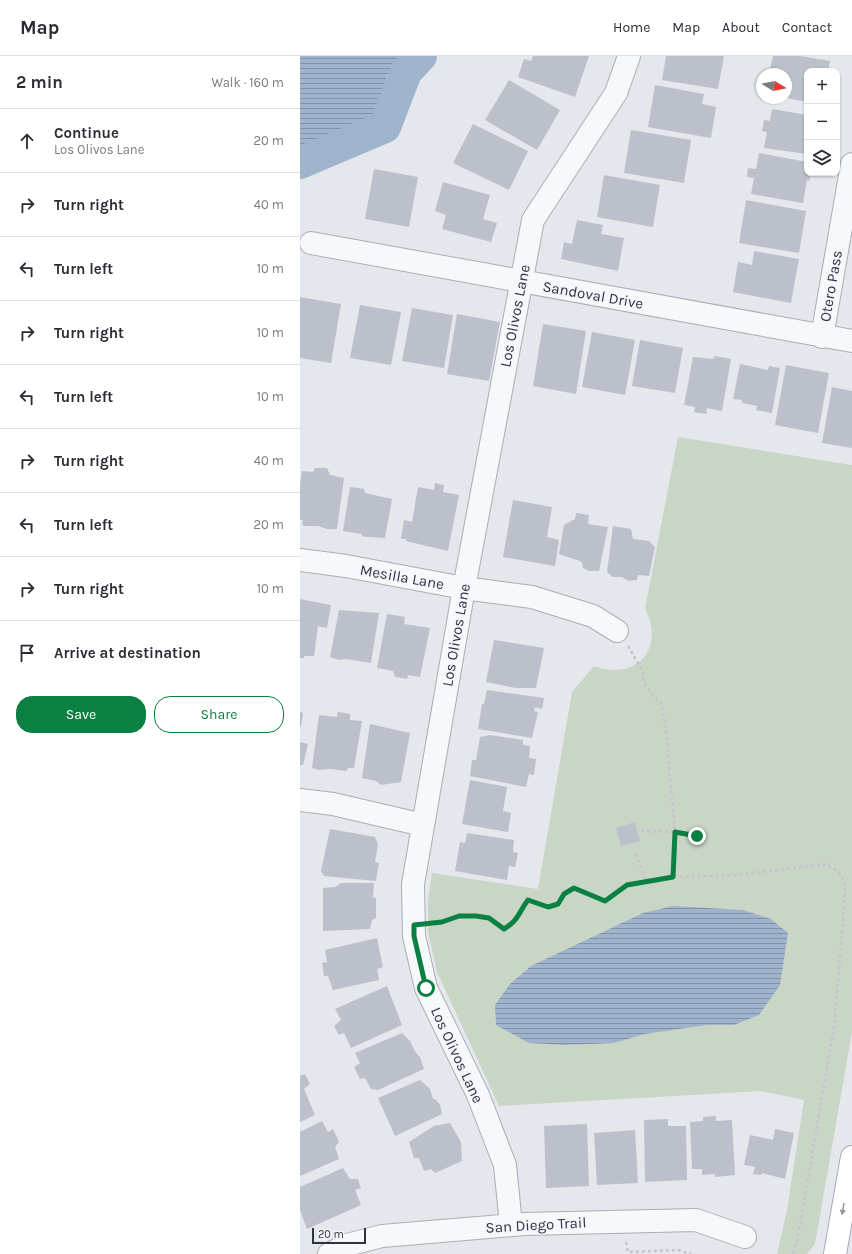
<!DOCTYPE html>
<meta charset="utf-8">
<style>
:root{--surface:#fff;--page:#f7f7f7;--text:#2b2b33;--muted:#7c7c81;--line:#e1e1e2;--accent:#0b8043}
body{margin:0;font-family:Karla,sans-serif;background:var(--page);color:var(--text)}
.controls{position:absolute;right:12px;top:12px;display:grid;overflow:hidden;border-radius:8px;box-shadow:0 1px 3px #0004}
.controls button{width:36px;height:36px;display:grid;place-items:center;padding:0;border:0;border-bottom:1px solid var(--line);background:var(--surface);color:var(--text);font:20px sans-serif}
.compass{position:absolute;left:456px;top:12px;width:36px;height:36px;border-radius:50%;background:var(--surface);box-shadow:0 1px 3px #0004;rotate:100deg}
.scale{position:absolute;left:12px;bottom:10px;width:54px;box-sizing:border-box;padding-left:4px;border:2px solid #2b3445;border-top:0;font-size:11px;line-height:14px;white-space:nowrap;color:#2b3445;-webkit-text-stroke:3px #f4f6f9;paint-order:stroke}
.stop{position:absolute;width:12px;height:12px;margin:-9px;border:3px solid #0b8043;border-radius:50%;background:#fff}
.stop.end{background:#0b8043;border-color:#fff;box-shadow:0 1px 4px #0008}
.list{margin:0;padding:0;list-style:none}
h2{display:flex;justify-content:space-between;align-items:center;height:52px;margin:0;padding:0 16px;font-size:17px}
h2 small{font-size:13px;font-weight:400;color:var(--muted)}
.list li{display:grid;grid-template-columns:26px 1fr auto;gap:12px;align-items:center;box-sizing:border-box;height:64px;padding:0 16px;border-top:1px solid var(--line)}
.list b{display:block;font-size:15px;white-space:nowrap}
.list p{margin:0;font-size:13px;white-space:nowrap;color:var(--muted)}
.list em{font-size:13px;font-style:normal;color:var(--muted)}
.actions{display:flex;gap:8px;padding:12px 16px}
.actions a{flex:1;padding:9px 0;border:1px solid var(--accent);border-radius:16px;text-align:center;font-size:14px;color:var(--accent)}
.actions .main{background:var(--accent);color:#fff}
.icon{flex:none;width:22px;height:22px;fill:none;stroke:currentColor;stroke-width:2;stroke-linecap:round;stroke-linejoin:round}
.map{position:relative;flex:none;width:552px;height:1198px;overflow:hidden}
header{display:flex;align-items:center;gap:24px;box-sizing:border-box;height:56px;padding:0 20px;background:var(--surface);border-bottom:1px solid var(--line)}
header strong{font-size:19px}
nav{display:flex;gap:22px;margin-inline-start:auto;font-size:14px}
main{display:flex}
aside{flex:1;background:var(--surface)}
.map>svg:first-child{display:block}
.green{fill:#c9d6c5}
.water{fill:url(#water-rules)}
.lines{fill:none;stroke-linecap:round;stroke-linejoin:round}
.river{stroke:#9fb4cc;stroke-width:32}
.building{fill:#bbc0ca}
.minor-casing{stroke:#a9aeb7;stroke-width:24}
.major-casing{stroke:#a3abb8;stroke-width:24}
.path{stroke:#c2c5cb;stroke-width:2.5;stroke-dasharray:3 3;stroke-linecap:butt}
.minor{stroke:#f7f8fa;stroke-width:22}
.major{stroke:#fff;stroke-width:22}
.oneway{fill:#959aa2}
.route{stroke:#0b8043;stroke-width:5}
.labels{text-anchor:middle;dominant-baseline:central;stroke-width:3;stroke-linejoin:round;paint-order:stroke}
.street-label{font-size:15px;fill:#2b3445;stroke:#f4f6f9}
</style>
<header>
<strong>Map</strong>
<nav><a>Home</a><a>Map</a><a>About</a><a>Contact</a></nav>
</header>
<main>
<aside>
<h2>2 min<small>Walk · 160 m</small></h2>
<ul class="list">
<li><svg class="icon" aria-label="ahead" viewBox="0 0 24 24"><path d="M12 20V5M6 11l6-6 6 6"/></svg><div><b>Continue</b><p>Los Olivos Lane</p></div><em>20 m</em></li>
<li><svg class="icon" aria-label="right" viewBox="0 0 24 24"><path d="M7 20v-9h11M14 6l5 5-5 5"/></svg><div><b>Turn right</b></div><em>40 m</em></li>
<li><svg class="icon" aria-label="left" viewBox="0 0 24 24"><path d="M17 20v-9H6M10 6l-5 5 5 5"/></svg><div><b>Turn left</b></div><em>10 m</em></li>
<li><svg class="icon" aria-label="right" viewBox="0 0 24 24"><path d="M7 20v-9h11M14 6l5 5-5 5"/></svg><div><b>Turn right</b></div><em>10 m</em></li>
<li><svg class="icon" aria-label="left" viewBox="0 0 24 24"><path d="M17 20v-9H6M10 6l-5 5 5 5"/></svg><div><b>Turn left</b></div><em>10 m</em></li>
<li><svg class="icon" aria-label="right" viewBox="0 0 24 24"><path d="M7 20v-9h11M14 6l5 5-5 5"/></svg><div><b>Turn right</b></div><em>40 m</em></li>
<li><svg class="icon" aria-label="left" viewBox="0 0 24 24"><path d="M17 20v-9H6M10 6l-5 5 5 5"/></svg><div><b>Turn left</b></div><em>20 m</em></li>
<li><svg class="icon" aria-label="right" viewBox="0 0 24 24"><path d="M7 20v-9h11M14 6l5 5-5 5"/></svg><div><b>Turn right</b></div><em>10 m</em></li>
<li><svg class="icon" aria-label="arrive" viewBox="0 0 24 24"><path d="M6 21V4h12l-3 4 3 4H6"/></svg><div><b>Arrive at destination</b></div></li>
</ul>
<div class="actions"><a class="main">Save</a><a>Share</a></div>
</aside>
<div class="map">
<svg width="552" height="1198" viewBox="0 0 552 1198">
<defs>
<pattern id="water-rules" width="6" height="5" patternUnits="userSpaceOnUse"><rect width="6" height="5" fill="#9fb4cc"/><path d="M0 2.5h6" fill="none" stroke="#8293a7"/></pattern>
</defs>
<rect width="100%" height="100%" fill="#e4e7ec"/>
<path class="green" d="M378,381L552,409V976L515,1188L507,1198H477L487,1154L504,1044L461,1035L199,1050L137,916L128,876V845L132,817L238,833L272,636L294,610C336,626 366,592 345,553Z"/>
<path class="water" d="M0,0H118L87,19L83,61L57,68L25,91L0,105Z
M373,850L443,854L471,863L488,877L480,929L459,959L434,969H407L345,978L314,987L265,989L229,987L196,969L195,949L210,928L231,910L343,857Z"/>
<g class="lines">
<path class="river" d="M0,107L85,71L106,16L121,0"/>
</g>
<path class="building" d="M233,0H289L275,41L218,21L224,3L231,5Z
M366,0H424L418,33L362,24Z
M473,0H500L530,5L528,15H507V46L486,42V18H469Z
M209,24L260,54L237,94L185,64Z
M355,29L404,38L402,48L416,51L411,82L348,71Z
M472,53L507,59V98L464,92L467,76L462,75L464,64L470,65Z
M173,68L228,95L209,134L153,107Z
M331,74L391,84L384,127L324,117Z
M459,97L507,106V117H511L509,125L507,124L503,147L451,138L454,122L447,121L448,112L456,113Z
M74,113L118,121L109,171L65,163Z
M304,119L360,129L353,171L297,161Z
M143,126L190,139L183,163L197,167L191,186L142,173L146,159L135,155Z
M446,144L506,155L499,197L439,187Z
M277,164L303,169L301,178L324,182L318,215L261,203L264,186L272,188Z
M454,195L499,203L491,247L433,236L438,206L452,209Z
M0,241L41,248L31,307L0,302Z
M60,249L101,256L91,309L50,302Z
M112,252L153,259L144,312L102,305Z
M157,258L200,266L189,325L147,318Z
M243,268L286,275L276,338L233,330Z
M292,276L335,284L325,339L282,331Z
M340,284L383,292L375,337L332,330Z
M414,300L431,303L422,355L407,352L406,358L394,356L395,351L384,349L393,301L414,303Z
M440,308L468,314L469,310L480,312L472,357L456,354L457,350L442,347V344L433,343Z
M486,309L529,317L518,377L475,369Z
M532,331L552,335V392L522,387Z
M15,412H27L30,419L44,422L37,473H27L18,470H5L2,469L3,464H0V430L2,415L13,416Z
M135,427L144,429L143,436L159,439L148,495L106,485V483H101L104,464L112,466L118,431L134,434Z
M50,431L64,433L65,437L92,443L85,482L67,481L62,480V478L43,475Z
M213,444L252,451L247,481L259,484L255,510L203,501Z
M276,457L289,459L288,468L308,471L299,515H289L283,512L282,507L280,505L259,498L264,469L275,463Z
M313,470L331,473L333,483L349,485L355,491L349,520L338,519L337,524L329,525L322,521H313L307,516Z
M0,543L31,549L27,572L18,570L14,600H4V602H0Z
M39,554L79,557L71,607L46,603L39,604L30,601Z
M87,558L105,561L104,568L130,572L120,621L108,619L107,623L95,621L93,615L77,612Z
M194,584L244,592L236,632H216L186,626Z
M187,634L244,642L242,653L235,651L234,655L238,656L232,682L178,673L182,648H184Z
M0,656L3,657L1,670H0Z
M38,656L50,658V664L62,665L54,712H48L46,715L30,713L19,714L12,712L19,659L37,661Z
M70,668L110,677L101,726L81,729L76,725L62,722Z
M190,679L223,684V689L230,690L229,702L236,703L234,719L229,718L226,731L170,720L172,704H176L180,681Z
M0,686L8,688L3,709H0Z
M170,724L207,731L203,755L211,757L208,776L162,768Z
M335,766L340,785L321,790L316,772Z
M30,773L75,781L78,788L75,806L79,807L76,825L24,820L21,815Z
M167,777L214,784L213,796L218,797L215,811L209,810L207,824L155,815L160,786L165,787Z
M41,827H74L73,841L76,842V862L72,864L70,873L23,875V832L35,831Z
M77,882L83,911L77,913L79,924L33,934L28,920H24L22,907L27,906L25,894Z
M87,930L102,969L51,992L44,977L39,979L34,970L41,964L35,953Z
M102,977L110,985L116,997L120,1001L124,1013L78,1034L71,1033L65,1022L60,1023L54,1011L60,1007L55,997Z
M5,1018L10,1028L4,1033L15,1059L0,1066V1020Z
M120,1024L130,1033L133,1043H135L140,1049L142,1058L95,1080L78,1042Z
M416,1060V1065L432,1064L435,1119L415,1121V1118L402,1119V1113H392L390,1066L403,1065V1061Z
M368,1063V1070H386L387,1124L345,1126L344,1064Z
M22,1065L28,1076L33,1073L39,1086L35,1091L39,1103L0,1120V1076Z
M150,1067L161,1086L162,1105L135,1117L131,1113L124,1115L119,1102H114L109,1086L134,1070Z
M287,1068L289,1130L246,1132L244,1070Z
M475,1073L494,1077L485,1123L462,1117L461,1119L453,1118L455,1111L444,1109L450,1079L473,1084Z
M335,1074L338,1127L297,1129L294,1077Z
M43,1112L50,1123H58L61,1132L55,1134L61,1149L7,1173L0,1154V1131Z"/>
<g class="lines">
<defs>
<path id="minor" d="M11,187L552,285
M522,281L552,108
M0,504L46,510L164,532L232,541L293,560L317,575
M0,744L33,748L123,769
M211,1169L205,1109L178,1039L126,932L114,880L113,828L164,532L233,164L316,37L329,0
M29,1198L47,1189L82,1180L225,1168L396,1164L445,1181"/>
<path id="major" d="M535,1198L552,1101"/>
</defs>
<use href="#minor" class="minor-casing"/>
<use href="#major" class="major-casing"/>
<path class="path" d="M328,590L343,616L344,627L352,639L361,647L366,674L375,776L373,821
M341,775L375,776L397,780
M336,798L346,826
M134,868C152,865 170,855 189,862C194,864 199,870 204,873C219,864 218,857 228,844L248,851L258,848L264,838L274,832L305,845L327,829L373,821L437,819L526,808L539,816L545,828L544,853L534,972L497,1186L492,1198
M326,1186L328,1196L378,1194L391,1198"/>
<use href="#minor" class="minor"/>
<use href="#major" class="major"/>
</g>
<defs><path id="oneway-solid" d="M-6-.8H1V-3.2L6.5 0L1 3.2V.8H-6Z"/></defs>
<use class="oneway" href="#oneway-solid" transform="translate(543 1153) rotate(100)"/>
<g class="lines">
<path class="route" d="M126,932L114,880V869L142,866L159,860H176L189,862L204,873C219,864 218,857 228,844L248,851L258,848L264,838L274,832L305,845L327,829L373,821L375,776L397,780"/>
</g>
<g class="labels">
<g class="street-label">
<text transform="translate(531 230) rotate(-80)">Otero Pass</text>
<text transform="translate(293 239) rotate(10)">Sandoval Drive</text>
<text transform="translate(215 260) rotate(-79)">Los Olivos Lane</text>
<text transform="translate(102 521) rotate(10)">Mesilla Lane</text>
<text transform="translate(156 579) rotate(-80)">Los Olivos Lane</text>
<text transform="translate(157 999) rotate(65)">Los Olivos Lane</text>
<text transform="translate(236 1169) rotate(-3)">San Diego Trail</text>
</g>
</g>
</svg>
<div class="controls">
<button>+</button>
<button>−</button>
<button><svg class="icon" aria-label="layers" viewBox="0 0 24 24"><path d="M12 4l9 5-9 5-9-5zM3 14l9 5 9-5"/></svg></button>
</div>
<svg class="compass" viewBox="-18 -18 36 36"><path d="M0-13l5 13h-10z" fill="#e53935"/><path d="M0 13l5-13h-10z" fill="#7c7c81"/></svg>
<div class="scale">20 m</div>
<div class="stop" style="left:126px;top:932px"></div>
<div class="stop end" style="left:397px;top:780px"></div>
</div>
</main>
